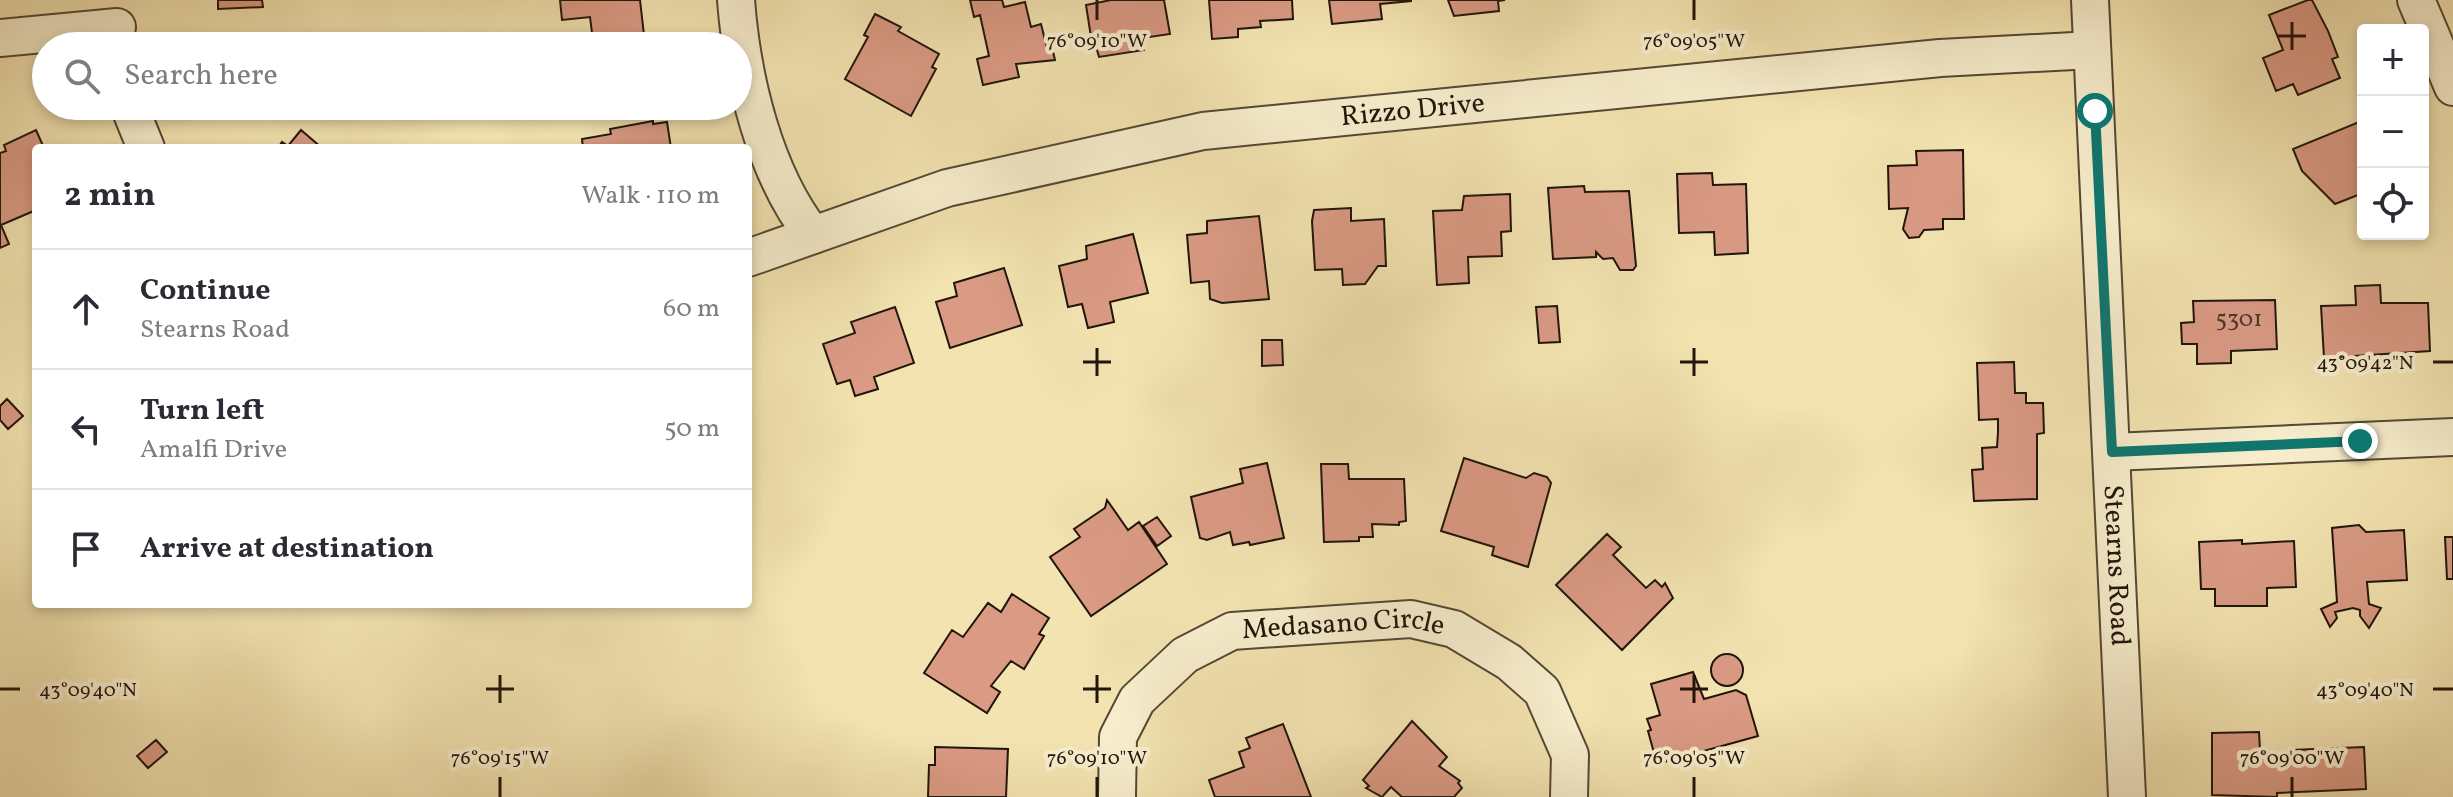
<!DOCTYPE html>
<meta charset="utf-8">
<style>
:root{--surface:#fff;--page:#f7f7f7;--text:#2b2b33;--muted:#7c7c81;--line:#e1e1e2}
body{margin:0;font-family:Vollkorn,serif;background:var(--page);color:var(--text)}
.controls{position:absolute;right:24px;top:24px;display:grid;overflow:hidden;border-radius:8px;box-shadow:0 4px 12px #0003}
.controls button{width:72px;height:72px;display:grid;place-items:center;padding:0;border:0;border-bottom:2px solid var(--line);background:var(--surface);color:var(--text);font:40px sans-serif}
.stop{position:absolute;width:24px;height:24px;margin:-18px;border:6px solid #0f766e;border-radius:50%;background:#fff}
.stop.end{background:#0f766e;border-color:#fff;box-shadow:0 2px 8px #0008}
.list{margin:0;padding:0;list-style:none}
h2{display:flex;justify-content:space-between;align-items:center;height:104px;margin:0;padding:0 32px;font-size:34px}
h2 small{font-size:26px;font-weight:400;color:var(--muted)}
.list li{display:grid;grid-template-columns:52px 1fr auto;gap:24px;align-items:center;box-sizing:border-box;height:120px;padding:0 32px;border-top:2px solid var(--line)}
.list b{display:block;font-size:30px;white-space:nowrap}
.list p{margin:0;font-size:26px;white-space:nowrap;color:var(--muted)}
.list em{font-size:26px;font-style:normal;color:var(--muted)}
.icon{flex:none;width:44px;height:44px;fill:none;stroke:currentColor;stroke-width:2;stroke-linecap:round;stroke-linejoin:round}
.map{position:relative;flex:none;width:2453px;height:797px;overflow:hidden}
.search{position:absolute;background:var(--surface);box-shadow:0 4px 12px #0003;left:32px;top:32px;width:720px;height:88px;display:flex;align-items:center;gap:20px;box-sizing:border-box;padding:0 28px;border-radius:44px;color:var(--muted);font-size:30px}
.panel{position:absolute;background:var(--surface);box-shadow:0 4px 12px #0003;left:32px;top:144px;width:720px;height:464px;border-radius:8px}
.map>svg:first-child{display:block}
.building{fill:#da9a84;stroke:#20150b;stroke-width:2}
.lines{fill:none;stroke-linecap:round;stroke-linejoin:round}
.street-casing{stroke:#544834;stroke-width:40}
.street{stroke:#f7edcc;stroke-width:36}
.route{stroke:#0f766e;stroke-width:10}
.ticks{fill:none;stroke:#20150b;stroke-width:3}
.labels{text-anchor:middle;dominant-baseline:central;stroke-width:8;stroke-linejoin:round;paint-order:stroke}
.number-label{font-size:24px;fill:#4e3629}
.street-label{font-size:28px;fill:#20150b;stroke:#f7edcc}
.ticks-label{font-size:20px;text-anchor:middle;fill:#20150b;stroke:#f7edcc;stroke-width:8;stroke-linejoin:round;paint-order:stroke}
</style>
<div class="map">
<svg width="2453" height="797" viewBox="0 0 2453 797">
<rect width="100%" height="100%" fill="#f2e3b0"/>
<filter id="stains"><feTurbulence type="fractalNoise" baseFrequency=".0025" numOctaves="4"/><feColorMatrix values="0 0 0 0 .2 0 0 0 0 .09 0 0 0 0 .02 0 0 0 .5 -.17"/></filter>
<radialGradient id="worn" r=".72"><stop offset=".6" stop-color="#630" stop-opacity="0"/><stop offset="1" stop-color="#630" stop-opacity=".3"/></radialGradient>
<path class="building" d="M218,0H262L263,7L218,9Z
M560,0H640L644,35L593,41L590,17L562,20Z
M970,0H1002L1004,7L1025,2L1031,27L1041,24L1047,48L1052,47L1055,60L1016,64L1019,77L983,85L977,59L989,56L980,15L974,17Z
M1164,0L1170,34L1142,38L1144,50L1099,57L1097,50H1093L1086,5L1111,0Z
M1209,0H1292L1293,19L1260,21L1261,27L1238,29V37L1212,39Z
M1329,0H1411V1L1380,4L1382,19L1332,24Z
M1448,0H1505L1498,1L1499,11L1454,16Z
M2308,0H2312L2328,31L2338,57L2332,59L2340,78L2298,95L2293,84L2276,91L2263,58L2283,50L2269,15Z
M875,14L901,27L898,31L939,54L932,67L936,69L911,116L845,79L868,37L864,35Z
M653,121V124L667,122L671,148H583L582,139L611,134L610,129Z
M2359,122L2363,133V193L2335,204L2302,171L2293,149Z
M36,130L44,148H36V210L1,225L9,244L0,248V153L6,151L4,145Z
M301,130L322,148H278L282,142L288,146Z
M1963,150L1964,219H1943V229L1924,230L1919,237L1909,238L1903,229L1908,208L1889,209L1888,166L1917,165L1916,151Z
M1712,173L1713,185L1746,184L1748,253L1715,255L1714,232L1679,233L1677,174Z
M1584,186L1585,192L1629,191L1636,266L1633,270H1620L1613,258L1603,259L1596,252V257L1553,259L1548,188Z
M1510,194L1511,231L1501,232L1502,256L1468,257L1469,283L1437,285L1433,211L1462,210L1464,196Z
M1351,208V221L1384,219L1386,266H1378L1365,284L1343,285L1342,269L1315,270L1312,221L1314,210Z
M1259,216L1269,299L1222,303L1210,299L1209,281L1191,283L1187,235L1207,233V221Z
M1133,234L1148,293L1110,302L1114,322L1088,328L1082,304L1068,307L1059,266L1087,259L1086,246Z
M1004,268L1022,325L950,348L936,302L957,296L954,283Z
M2380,285L2381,303H2428L2430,351L2324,358L2321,306L2356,305L2355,286Z
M2275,300L2277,349L2231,351V363L2197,364V344H2182L2181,323L2194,322L2193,301Z
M1557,306L1560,342L1539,343L1536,307Z
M895,307L914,363L874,377L878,389L855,396L850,380L837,384L823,344L855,333L851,322Z
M1262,340H1282L1283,365L1262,366Z
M2014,362L2015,393H2026V403H2043L2044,433L2037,434V499L1974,501L1972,470L1983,469L1982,448L1997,447L1998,432V419L1979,420L1977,363Z
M7,399L23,416L8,429L0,420V406Z
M1464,458L1526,478L1534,473L1547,477L1551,483L1528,567L1492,555L1494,547L1441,531Z
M1267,463L1284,538L1250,545L1249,542L1233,545L1230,532L1207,540L1200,538L1191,497L1243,483L1240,469Z
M1321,464H1348L1349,479H1404L1406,521L1399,522V525L1372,524L1373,537H1359V541L1324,542Z
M1107,500L1128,530L1139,522L1167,564L1091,616L1050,557L1080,537L1074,529L1105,508Z
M1157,517L1171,536L1157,546L1143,526Z
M2359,525L2366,532L2404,530L2407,580L2367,582L2369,604L2381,608L2369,628L2360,616V610L2353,608L2335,612L2337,618L2330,627L2321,609L2337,602L2332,528Z
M1607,534L1621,547L1613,555L1646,588L1655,580L1662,587L1665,583L1673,598L1622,650L1556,585Z
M2445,537H2453V579H2447Z
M2242,540V544L2294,541L2296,587L2267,588V606H2215V589H2201L2199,542Z
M1012,594L1049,618L1039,634L1044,636L1024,669L1011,661L991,686L1000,692L987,713L924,673L952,630L963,637L988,603L1001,612Z
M1711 670a16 16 0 1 1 32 0a16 16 0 1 1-32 0Z
M1693,672L1704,699L1736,690L1746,695L1758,736L1657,764L1648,731L1651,730L1647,719L1660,715L1651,684Z
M1412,721L1447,757L1439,766L1460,781L1458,783L1462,788L1454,797H1402L1391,787L1382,797L1366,788L1369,786L1363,780Z
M1283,724L1311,797H1215L1209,780L1244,767L1239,752L1250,748L1246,738Z
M2259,732L2260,750H2267L2268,764L2292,763V750L2364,747L2366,789L2277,793V797L2212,795V733Z
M156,740L167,752L148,768L137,756Z
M935,747L1008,749L1006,797H928L929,765H935Z"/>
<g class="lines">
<defs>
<g id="street">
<path d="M736,0C742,78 764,173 813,235"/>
<path id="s1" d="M2090,0L2127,797"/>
<path d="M2416,0L2453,87"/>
<path d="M0,38L117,27"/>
<path d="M129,106L146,148"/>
<path id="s2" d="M748,258L947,188L1203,131L1940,58L2092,50"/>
<path d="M2112,452L2453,437"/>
<path id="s3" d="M1117,797L1118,737L1137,700L1185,655L1232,631L1411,619L1454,629L1509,662L1542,691L1570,755L1569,797"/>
</g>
</defs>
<use href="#street" class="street-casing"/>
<use href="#street" class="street"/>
</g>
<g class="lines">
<path class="route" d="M2095,111L2112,452L2360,441"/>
</g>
<path class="ticks" d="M1097,0V20M1694,0V20M2292,22V50M2278,36H2306M1097,348V376M1694,348V376M1083,362H1111M1680,362H1708M2433,362H2453M500,675V703M1097,675V703M1694,675V703M0,689H20M486,689H514M1083,689H1111M1680,689H1708M2433,689H2453M500,777V797M1097,777V797M1694,777V797M2292,777V797"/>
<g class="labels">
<g class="number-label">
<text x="2239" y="320">5301</text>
</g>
<g class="street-label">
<text stroke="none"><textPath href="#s2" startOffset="684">Rizzo Drive</textPath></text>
<text stroke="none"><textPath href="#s1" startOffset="566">Stearns Road</textPath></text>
<text stroke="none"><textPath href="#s3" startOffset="332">Medasano Circle</textPath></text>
</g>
</g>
<g class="ticks-label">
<text x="1097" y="47">76°09'10"W</text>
<text x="1694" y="47">76°09'05"W</text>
<text x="2365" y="369">43°09'42"N</text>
<text x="88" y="696">43°09'40"N</text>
<text x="2365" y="696">43°09'40"N</text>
<text x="500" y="764">76°09'15"W</text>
<text x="1097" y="764">76°09'10"W</text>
<text x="1694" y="764">76°09'05"W</text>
<text x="2292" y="764">76°09'00"W</text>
</g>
<rect width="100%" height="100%" filter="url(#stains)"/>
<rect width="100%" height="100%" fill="url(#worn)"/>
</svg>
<div class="controls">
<button>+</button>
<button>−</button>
<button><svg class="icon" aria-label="locate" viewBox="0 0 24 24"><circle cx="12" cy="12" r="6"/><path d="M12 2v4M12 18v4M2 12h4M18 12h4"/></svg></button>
</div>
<div class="stop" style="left:2095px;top:111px"></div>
<div class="stop end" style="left:2360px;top:441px"></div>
<div class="search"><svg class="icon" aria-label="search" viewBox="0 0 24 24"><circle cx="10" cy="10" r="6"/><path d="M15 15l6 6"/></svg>Search here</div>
<section class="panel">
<h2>2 min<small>Walk · 110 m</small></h2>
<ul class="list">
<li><svg class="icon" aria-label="ahead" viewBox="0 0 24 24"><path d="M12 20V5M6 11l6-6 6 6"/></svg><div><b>Continue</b><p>Stearns Road</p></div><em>60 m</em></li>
<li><svg class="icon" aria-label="left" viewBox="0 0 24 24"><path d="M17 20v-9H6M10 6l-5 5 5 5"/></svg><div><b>Turn left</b><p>Amalfi Drive</p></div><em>50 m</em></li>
<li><svg class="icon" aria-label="arrive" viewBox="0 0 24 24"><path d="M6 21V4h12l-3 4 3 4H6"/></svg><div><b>Arrive at destination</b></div></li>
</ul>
</section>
</div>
